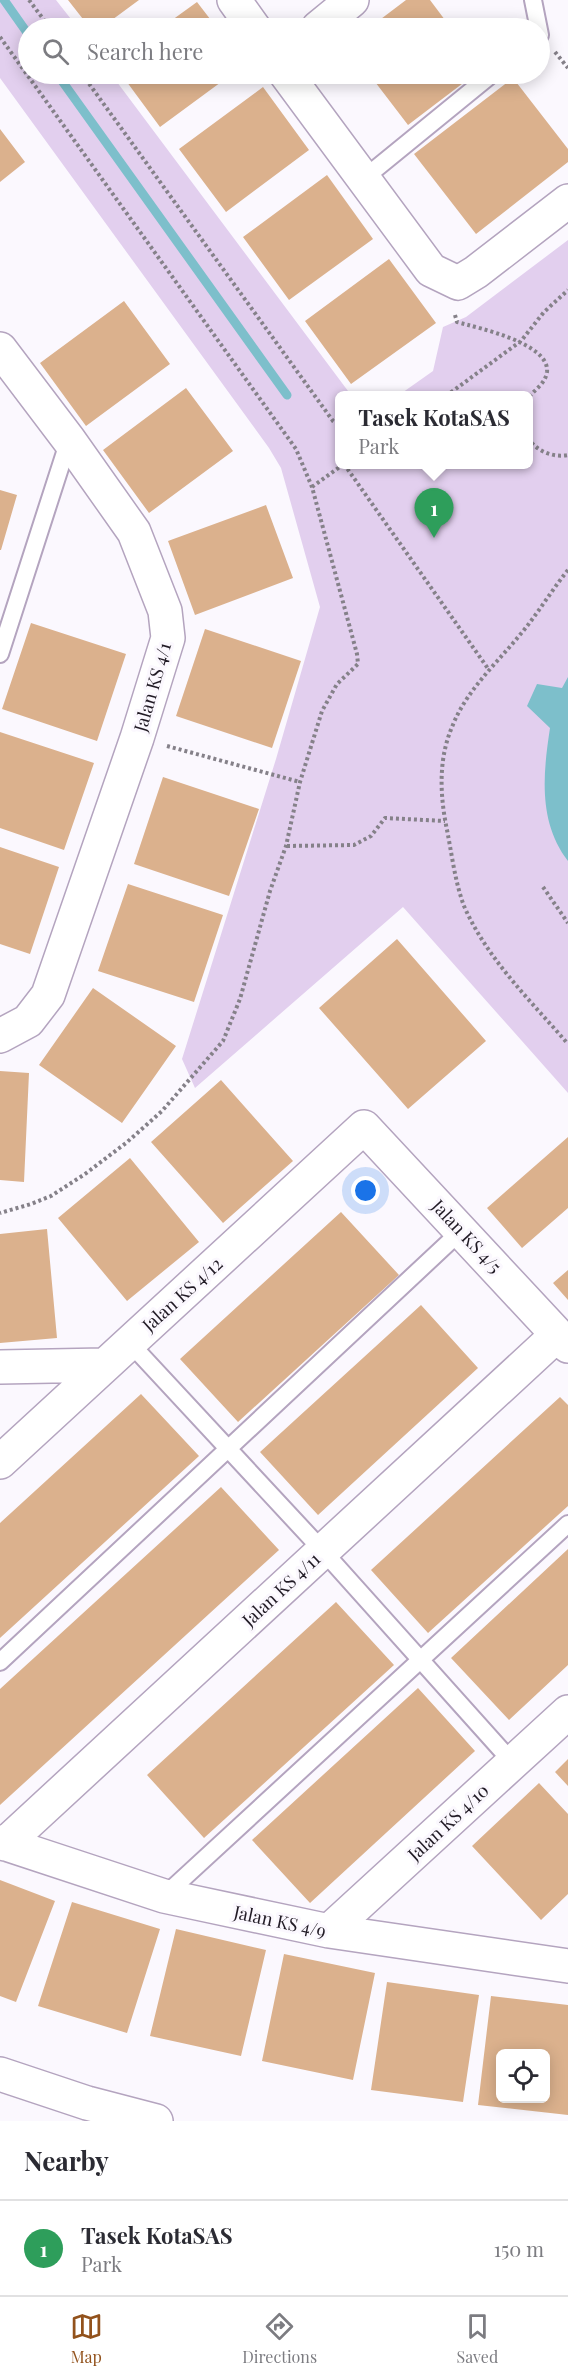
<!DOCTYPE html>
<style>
:root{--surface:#fff;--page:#f2f2f3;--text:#2b2b33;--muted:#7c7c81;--line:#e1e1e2;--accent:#92521c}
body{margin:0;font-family:"Playfair Display",serif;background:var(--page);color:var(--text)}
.controls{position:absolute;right:18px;bottom:18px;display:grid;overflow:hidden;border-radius:9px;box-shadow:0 3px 15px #0003}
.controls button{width:54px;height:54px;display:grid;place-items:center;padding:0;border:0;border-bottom:2px solid var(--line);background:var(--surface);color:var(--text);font:30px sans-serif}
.you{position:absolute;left:366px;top:1191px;width:21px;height:21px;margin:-15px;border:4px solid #fff;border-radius:50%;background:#1a73e8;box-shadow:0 0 0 9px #1a73e833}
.badge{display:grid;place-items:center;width:39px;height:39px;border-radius:50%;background:var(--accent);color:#fff;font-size:20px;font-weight:700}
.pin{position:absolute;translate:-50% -50px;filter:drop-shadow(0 2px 3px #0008)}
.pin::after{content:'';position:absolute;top:32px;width:21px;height:18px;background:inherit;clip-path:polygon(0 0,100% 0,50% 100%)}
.popup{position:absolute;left:335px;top:391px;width:198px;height:78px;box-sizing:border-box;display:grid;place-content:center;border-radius:9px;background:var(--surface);filter:drop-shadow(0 2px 4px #0005);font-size:20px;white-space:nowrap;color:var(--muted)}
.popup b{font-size:22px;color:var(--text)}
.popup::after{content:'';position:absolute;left:50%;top:100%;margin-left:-12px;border:12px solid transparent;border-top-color:var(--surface)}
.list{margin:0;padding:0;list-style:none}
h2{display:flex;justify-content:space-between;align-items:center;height:78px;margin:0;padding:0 24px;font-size:26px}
h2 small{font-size:20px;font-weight:400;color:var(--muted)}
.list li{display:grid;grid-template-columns:39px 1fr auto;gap:18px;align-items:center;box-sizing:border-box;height:96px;padding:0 24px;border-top:2px solid var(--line)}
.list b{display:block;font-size:22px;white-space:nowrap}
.list p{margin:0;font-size:20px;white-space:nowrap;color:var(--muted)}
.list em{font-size:20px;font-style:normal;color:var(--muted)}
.icon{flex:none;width:33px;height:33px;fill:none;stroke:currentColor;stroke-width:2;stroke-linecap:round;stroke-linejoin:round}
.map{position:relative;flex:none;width:568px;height:2121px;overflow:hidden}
.search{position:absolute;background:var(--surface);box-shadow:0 3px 15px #0003;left:18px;right:18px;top:18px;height:66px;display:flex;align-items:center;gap:15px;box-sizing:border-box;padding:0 21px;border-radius:33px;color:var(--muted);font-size:22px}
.sheet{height:174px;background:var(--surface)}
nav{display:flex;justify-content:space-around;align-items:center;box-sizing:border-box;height:84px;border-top:2px solid var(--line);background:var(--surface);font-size:16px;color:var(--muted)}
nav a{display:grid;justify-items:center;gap:3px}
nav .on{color:var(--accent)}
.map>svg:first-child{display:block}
.green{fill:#e2cfee}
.water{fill:#7dbfcb}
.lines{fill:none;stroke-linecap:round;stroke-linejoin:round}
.stream{stroke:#7dbfcb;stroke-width:9}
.building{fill:#dbb18d;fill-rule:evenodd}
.service-casing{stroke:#b4a4bf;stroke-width:20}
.minor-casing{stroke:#b4a4bf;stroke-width:36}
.secondary-casing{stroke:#b4a4bf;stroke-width:36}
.path{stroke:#858189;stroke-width:4;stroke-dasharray:3 3;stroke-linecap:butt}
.service{stroke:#fff;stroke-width:16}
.minor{stroke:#fff;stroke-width:33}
.secondary{stroke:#fff;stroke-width:33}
.labels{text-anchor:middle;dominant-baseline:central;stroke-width:6;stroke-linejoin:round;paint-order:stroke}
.street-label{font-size:18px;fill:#211b25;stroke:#fbf8fe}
</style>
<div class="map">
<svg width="568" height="2121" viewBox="0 0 568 2121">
<rect width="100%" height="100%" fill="#fbf8fe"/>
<path class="green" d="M0,0H56L78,28H28V74H111L351,395L340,396V464H528V396L399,395L433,371L443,327L466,317L568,240V1093L403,907L195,1088L182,1059L276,759L320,607L281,468L269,448L0,78Z"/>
<path class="water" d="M568,677V861C538,822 543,774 550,728L527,706L537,684L562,688Z"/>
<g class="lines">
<path class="stream" d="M4,0L28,34
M57,74L287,395"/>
</g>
<path class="building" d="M68,0H139L101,28H90Z
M406,0H430L451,28H369Z
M197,2L217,28H161Z
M121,74H232L160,127Z
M369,74H475L408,125Z
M513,78L568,149V162L476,234L414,154Z
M263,87L309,150L226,212L179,149Z
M0,129L25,162L0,182Z
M327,175L373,239L289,300L243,237Z
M389,259L436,323L351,384L305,321Z
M124,301L170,364L86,426L40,363Z
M186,388L233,451L149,513L103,450Z
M0,490L17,495L1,550H0Z
M266,505L293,578L195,615L168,541Z
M31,623L126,654L97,741L2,709Z
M205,629L301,661L272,748L176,716Z
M0,732L94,763L64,850L0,828Z
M163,777L259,809L229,896L134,864Z
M0,847L59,867L30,954L0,944Z
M128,884L223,915L194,1002L98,971Z
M397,939L486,1041L408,1109L319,1008Z
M93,988L176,1046L122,1123L39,1065Z
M0,1071L29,1073L24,1182L0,1180Z
M221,1080L293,1161L223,1223L151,1142Z
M568,1137V1208L522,1248L487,1208Z
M130,1158L199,1242L127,1301L58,1218Z
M341,1212L399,1275L238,1422L180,1359Z
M47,1229L57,1338L0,1343V1234Z
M568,1270V1300L553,1283Z
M421,1305L478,1368L318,1515L260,1452Z
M141,1394L199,1456L0,1638V1523Z
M560,1397L568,1405V1506L428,1633L371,1570Z
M221,1487L279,1550L0,1805V1689Z
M568,1549V1665L509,1720L451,1658Z
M336,1602L394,1665L204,1838L147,1775Z
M418,1688L475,1751L310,1903L252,1840Z
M568,1759V1786L555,1772Z
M539,1783L568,1814V1894L541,1920L472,1846Z
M0,1880L55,1901L16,2002L0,1996Z
M72,1902L160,1929L127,2033L38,2006Z
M176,1929L266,1950L241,2056L150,2036Z
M284,1954L375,1973L353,2080L262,2061Z
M387,1982L479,1995L463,2102L371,2090Z
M491,1996L568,2005V2115L478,2105ZM500,2054H546V2098H500Z"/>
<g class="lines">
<defs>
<path id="service" d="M533,0L540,35
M362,180L492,74
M0,654L69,440
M129,1342L323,1551L513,1763
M0,1662L462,1230
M164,1896L568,1524"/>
<path id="minor" d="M234,0L254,28
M318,28L352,0
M286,74L431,270L458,283L476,272L568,201
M0,349L69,440L134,532L165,611L168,638L137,738L48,995L28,1021L0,1036
M0,1367L104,1365
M0,1462L364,1127L568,1346
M0,1842L164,1896L329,1931L568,1966
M5,1844L557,1335
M329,1931L568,1712"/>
<path id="secondary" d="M0,2074L87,2103L156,2121"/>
</defs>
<use href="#service" class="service-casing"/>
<use href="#minor" class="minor-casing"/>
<use href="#secondary" class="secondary-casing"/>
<path class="path" d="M29,0L50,28
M0,37L296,449L312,487L357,654L358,664L337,684L322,711L300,782L286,846L270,891L240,999L223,1041L162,1111L126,1143L85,1174L51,1196L31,1204L0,1213
M555,52L568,68
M82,74L333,421L340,426
M455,315L457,322C478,328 550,343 547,372C545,385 534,389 528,399
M446,396L521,341L544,312L568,290
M528,438C536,451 553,458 568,455
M344,464L489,670
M312,487L344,464
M568,570C551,591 537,615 519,636C495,665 466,691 452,727C438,760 440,796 447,830C452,855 455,882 464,906C487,959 531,1001 568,1044
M167,746L300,782
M287,846L354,845L371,836L385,818L445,821
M543,887L568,923"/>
<use href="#service" class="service"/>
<use href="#minor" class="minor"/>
<use href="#secondary" class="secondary"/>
</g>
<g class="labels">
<g class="street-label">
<text transform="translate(152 687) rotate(-74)">Jalan KS 4/1</text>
<text transform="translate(467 1236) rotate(47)">Jalan KS 4/5</text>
<text transform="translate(182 1294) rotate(-42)">Jalan KS 4/12</text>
<text transform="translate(281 1589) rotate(-43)">Jalan KS 4/11</text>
<text transform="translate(448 1822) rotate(-43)">Jalan KS 4/10</text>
<text transform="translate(280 1921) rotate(12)">Jalan KS 4/9</text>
</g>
</g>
</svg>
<div class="controls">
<button><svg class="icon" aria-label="locate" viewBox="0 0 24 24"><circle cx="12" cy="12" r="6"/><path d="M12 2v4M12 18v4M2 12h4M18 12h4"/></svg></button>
</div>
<div class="you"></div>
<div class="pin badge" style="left:434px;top:538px;background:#2e9e5b">1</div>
<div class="popup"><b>Tasek KotaSAS</b>Park</div>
<div class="search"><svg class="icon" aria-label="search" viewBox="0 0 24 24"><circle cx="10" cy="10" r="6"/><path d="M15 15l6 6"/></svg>Search here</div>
</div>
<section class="sheet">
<h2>Nearby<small></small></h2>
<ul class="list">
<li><span class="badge" style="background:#2e9e5b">1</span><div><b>Tasek KotaSAS</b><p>Park</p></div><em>150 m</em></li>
</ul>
</section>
<nav>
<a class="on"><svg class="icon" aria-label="map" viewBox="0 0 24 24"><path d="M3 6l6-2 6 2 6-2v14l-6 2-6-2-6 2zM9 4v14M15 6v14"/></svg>Map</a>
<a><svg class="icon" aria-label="directions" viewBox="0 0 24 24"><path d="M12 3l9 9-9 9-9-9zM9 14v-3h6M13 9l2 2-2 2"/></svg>Directions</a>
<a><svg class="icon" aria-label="saved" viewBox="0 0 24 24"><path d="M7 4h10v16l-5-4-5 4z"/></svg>Saved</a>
</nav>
